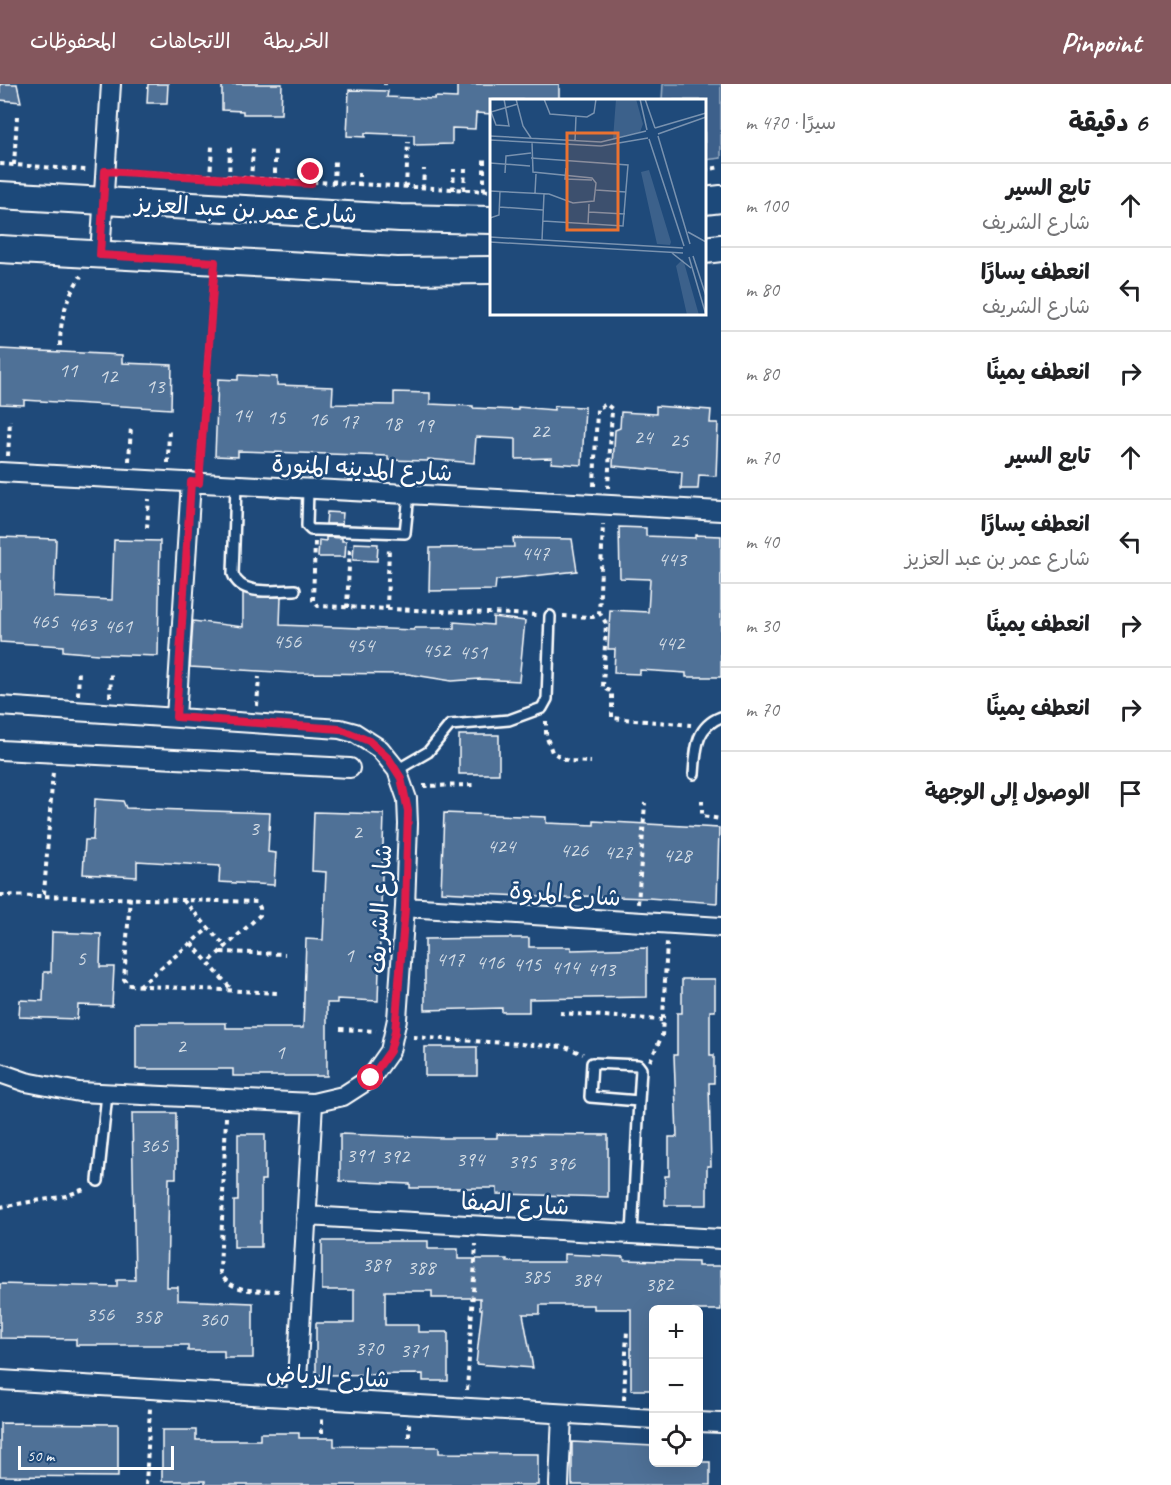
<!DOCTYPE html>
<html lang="ar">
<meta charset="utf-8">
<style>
:root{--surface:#fff;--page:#f6f6f6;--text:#202124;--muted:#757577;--line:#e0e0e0;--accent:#84575d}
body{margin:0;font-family:Caveat,"Playpen Sans Arabic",sans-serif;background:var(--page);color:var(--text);direction:rtl}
.controls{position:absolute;right:18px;bottom:18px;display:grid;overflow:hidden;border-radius:9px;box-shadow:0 6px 24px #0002}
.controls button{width:54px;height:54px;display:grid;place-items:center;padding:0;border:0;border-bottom:2px solid var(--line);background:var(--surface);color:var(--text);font:30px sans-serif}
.scale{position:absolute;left:18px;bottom:15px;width:156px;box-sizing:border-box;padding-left:6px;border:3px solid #fff;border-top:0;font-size:16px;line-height:21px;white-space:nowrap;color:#fff;-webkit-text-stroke:4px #1f4a7a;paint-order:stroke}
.stop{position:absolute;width:18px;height:18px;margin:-14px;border:4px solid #e11d48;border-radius:50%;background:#fff}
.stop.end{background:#e11d48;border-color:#fff;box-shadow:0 2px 6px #0008}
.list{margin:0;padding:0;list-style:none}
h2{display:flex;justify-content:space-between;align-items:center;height:78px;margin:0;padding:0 24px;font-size:26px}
h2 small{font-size:20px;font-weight:400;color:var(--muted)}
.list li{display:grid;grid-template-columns:39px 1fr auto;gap:18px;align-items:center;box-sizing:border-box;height:84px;padding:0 24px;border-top:2px solid var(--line)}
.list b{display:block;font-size:22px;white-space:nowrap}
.list p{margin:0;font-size:20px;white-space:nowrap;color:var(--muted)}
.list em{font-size:20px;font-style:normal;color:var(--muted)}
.icon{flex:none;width:33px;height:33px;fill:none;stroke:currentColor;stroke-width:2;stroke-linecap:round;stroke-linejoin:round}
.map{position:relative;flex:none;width:721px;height:1401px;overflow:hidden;direction:ltr}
header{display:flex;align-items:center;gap:36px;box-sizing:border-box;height:84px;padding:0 30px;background:var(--accent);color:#fff}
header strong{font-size:28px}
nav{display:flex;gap:33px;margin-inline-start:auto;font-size:21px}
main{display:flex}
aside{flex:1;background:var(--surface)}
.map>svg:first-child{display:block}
.green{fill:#3c618b;stroke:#9eb0c5;stroke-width:1.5}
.building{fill:#507197;stroke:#fff;stroke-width:1.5}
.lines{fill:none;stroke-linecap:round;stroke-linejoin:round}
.lane-casing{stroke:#fff;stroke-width:14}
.street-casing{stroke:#fff;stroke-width:22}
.secondary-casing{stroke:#fff;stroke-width:30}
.path{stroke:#fff;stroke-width:4;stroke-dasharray:4.5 4.5;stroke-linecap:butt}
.lane{stroke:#1f4a7a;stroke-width:9}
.street{stroke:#1f4a7a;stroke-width:18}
.secondary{stroke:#1f4a7a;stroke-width:26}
.route{stroke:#e11d48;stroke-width:8}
.labels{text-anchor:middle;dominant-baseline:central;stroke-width:5;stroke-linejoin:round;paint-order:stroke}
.number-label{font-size:21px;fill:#d3dce5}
.street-label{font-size:24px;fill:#fff;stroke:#1f4a7a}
.inset-road{fill:none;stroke:#7992af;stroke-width:1.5}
.view{fill:#eb7230;fill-opacity:0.15;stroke:#eb7230;stroke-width:3}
.inset-edge{fill:none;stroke:#fff;stroke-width:3}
</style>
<header>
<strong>Pinpoint</strong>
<nav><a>الخريطة</a><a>الاتجاهات</a><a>المحفوظات</a></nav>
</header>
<main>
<aside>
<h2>6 دقيقة<small>سيرًا · 470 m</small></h2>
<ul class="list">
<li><svg class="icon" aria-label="ahead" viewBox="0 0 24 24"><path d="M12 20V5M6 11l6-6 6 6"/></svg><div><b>تابع السير</b><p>شارع الشريف</p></div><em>100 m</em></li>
<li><svg class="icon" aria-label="left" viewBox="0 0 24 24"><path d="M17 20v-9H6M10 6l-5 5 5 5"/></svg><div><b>انعطف يسارًا</b><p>شارع الشريف</p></div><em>80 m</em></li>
<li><svg class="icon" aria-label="right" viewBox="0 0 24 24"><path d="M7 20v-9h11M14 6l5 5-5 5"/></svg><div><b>انعطف يمينًا</b></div><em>80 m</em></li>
<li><svg class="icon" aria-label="ahead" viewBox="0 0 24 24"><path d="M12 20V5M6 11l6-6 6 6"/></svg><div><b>تابع السير</b></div><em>70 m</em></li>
<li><svg class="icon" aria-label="left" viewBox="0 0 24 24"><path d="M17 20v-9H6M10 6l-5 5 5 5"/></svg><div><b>انعطف يسارًا</b><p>شارع عمر بن عبد العزيز</p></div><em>40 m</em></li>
<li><svg class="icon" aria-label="right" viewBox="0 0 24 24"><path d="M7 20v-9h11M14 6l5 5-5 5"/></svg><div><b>انعطف يمينًا</b></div><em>30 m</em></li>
<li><svg class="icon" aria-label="right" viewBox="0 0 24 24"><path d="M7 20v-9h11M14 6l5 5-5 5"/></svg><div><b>انعطف يمينًا</b></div><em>70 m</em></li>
<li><svg class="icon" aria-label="arrive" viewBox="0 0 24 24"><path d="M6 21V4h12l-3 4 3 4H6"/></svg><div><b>الوصول إلى الوجهة</b></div></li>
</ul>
</aside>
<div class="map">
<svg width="721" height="1401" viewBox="0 0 721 1401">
<rect width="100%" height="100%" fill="#1f4a7a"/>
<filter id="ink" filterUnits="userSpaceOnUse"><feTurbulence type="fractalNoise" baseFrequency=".0167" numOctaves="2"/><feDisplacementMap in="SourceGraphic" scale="12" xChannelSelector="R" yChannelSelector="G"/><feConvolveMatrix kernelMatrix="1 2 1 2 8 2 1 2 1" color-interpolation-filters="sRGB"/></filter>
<g filter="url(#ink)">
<path class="green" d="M663,0H721V74L705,76L704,16H662Z"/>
<path class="building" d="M0,0H17L21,18L0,16Z
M148,0H168L167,19H147Z
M222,0H282L281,30H243V27L222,26Z
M457,0H559V16H492V30L476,29L475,45L452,44V60L414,61V51L365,49V53L347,52L349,6L388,7L387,13L435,15V13L457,14Z
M0,265L122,271V279L172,281L171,325L24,316V321L0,320Z
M238,291L277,293V301L333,303L332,320L394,321V308L430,309V320L473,322V324L518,326V323L554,326V322L585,323L582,381L551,379L552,374L516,375V355L476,353L474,379L428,375V377L388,376V372L238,367V373L215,372L218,295L238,296Z
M656,322L711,326L710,339H718L716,392L699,391L698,405H681L682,388L613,382L615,346L620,344L621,328L656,330Z
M327,428L343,429L342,440H326Z
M619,443L646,444V452L695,454V451L721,452V593H686V589L640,586V590L614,589L615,565H608L610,526L648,528L650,495L620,494Z
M0,453L56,455L54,513L112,516L114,456L160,457L158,572L98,570L63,567V562L0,558Z
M326,453L342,454V457H346L345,473H318L319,456L326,457Z
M513,454L572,455L577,487L496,496L495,506L429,507L430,464L514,463Z
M354,459L378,460L377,477L353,476Z
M243,509L259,513H281L280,541L414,546V544H454V538L493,541V533L525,537L519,597L480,595L452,597L408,590L292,589L190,583L193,537L243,543Z
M459,651H499V690H459Z
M95,715L123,717L126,724L270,729L268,768L276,769L274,801L219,798L220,782L137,777V793L83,790L85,756H93Z
M314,728L384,730L378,917L337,915V919H327V992H233V985H136V939H226V944H303L306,855L323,856L326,788L312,787Z
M444,729L546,733V739L594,741V737L719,744L717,819L648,814L582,812V815L441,808Z
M52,848L101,850L100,883H114L112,922L78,921L77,935L19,933L20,916L43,917L44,888H51Z
M502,854H529V863H571V866L647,864V913L529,915V928H502V924L425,926V855Z
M682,895H715V927H710V971H714V999H709L711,1082H707V1121H665V1092H669V1053H677L674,971H677V929H682Z
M425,963H477V992H425Z
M132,1029H176V1094H169L167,1203H178V1216L253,1219V1274H224V1267H188V1261H76V1255L0,1254V1200L117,1203V1196H135Z
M238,1050H265V1096H261V1163H234V1117H238Z
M340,1050L443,1054H497V1050L608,1051V1113L497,1110V1104H410V1100L340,1097Z
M322,1157H428V1165H458V1175H507V1178H564V1170L624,1173V1176L698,1178V1182H721V1226H654V1306H631V1225H594V1221H540V1230H523L533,1284L476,1280L482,1225H480V1214H432V1207H385V1241H418V1248H448V1297H423V1290L316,1291V1239H354V1206H322Z
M0,1339L118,1340V1393L0,1392Z
M162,1346H196V1356H260V1349H299V1354H334V1362L439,1363V1369L538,1370V1401H205V1397H162Z
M572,1358L653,1362V1378H710V1401H572Z"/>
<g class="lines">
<defs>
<path id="lane" d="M236,401L233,490C241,513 275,506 295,506
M308,405L307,442L311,446H316L405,449L409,410
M397,686L428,668L450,641L509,636L542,624L547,615L550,532
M694,690C696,666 695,643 721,633
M98,1097L107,1010
M632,1150L639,1017L590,1013L592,979L638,981L641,985L639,1017"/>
<path id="street" d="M100,171L111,0
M0,388L721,427
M0,622L340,645L355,649L380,665L397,686L407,715L408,740L405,823L397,935L390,967L371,994L343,1012L313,1019L79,1008L26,998L0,989
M176,633L191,398
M0,666L350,684
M405,823L721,843
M306,1132L721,1155
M0,1296L654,1335
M296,1314L313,1019
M698,1338L721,1339
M559,1401L562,1330"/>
<path id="secondary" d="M0,111L400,134L491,136
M704,117L721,115
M0,165L397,187L491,186
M704,166L721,164"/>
</defs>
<use href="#lane" class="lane-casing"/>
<use href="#street" class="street-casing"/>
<use href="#secondary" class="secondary-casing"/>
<path class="path" d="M385,1V0
M0,80L86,86
M14,81L17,32
M704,86L721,83
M124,88L491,107
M210,94L212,62
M229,95L230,63
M251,96L253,64
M275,98V64
M311,99V88
M334,100L335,77
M359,102V89
M406,104L408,58
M423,105L424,85
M453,106L454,85
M464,106L465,85
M484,107V71
M60,262C60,236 66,213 81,192
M8,372L10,336
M129,377L131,342
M168,379L169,344
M200,381L213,200
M594,402L597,325L606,320L612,325L608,404
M147,444L149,415
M315,458L313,516L318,522L537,531
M347,524L350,461
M387,525L389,463
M599,528L606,539L603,603L612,608V634L691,641
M563,532L593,533L599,530L603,440
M78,611L79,585
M110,613L111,590
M257,622L259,593
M546,637V651L552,668L568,677L591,678
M423,702L476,701
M702,716V732L721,735
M44,810L53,687
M0,811L257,818L260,824V831L208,879
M130,813L124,895L128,901L277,909
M183,816L226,863
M638,820L645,719
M191,859L232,906
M221,868L285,870
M139,902L209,844
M560,929L662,936
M340,945L376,947
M413,953L565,963L583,970
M650,977L662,952L667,858
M226,1033L220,1188C231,1211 261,1206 283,1207
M0,1123L66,1112L87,1104
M467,1306L476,1160
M624,1316L627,1245
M322,1349V1332
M409,1353V1338
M146,1401L150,1324"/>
<use href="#lane" class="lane"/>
<use href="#street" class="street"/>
<use href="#secondary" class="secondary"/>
</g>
</g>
<g class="lines" filter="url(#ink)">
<path class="route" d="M311,88V100L105,87L100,171L215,178L199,399L191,398L176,633L340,645L369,657L389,675L401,694L408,727L405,824L395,948L390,967L371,994"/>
</g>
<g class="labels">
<g class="number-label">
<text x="68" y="286">11</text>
<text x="108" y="292">12</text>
<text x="155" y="302">13</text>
<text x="242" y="331">14</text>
<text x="276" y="333">15</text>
<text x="318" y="335">16</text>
<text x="349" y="337">17</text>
<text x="392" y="339">18</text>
<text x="424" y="341">19</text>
<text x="540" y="347">22</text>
<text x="643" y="353">24</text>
<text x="679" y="356">25</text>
<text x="535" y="469">447</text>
<text x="672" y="475">443</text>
<text x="44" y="537">465</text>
<text x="82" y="540">463</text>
<text x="118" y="542">461</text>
<text x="287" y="557">456</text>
<text x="670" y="559">442</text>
<text x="360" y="561">454</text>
<text x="436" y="566">452</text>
<text x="473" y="568">451</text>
<text x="254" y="744">3</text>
<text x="357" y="748">2</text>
<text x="501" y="762">424</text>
<text x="574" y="766">426</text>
<text x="618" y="768">427</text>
<text x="677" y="771">428</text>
<text x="349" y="871">1</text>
<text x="81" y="874">5</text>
<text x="450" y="875">417</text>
<text x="490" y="878">416</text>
<text x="527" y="880">415</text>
<text x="565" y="883">414</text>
<text x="601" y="885">413</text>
<text x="181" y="962">2</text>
<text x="280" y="968">1</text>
<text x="154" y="1061">365</text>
<text x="360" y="1071">391</text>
<text x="395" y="1072">392</text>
<text x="470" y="1075">394</text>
<text x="522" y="1077">395</text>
<text x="561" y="1079">396</text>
<text x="376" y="1180">389</text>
<text x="421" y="1183">388</text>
<text x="536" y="1192">385</text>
<text x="586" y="1195">384</text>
<text x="659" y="1200">382</text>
<text x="100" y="1230">356</text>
<text x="147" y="1232">358</text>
<text x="213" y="1235">360</text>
<text x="369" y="1264">370</text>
<text x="414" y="1266">371</text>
</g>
<g class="street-label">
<text transform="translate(246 125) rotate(3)">شارع عمر بن عبد العزيز</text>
<text transform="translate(362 384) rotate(3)">شارع المدينه المنورة</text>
<text transform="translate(565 810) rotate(4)">شارع المروة</text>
<text transform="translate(380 825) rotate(-87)">شارع الشريف</text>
<text transform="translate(515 1120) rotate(3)">شارع الصفا</text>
<text transform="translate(328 1292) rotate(3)">شارع الرياض</text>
</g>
</g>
<g transform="translate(490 15)">
<rect width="216" height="216" fill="#1f4a7a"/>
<path d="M126,0H146L153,25L150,33L123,40ZM159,71L181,143L180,146L167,145L151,73ZM193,160L209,216H197L186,167Z" fill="#3c618b"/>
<path class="inset-road" d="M26,0L33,27L41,39M54,0L60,15L97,18L104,14L106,0M150,0L157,31M155,0L165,29M0,10L6,26L19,27L14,0M1,13L28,5M165,29L216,14M168,35L216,18M0,37L111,43L156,32M168,37L200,145M159,40L194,147M0,41L111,47L158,39M85,42L86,17M41,59L138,66L133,127L53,122M0,64L40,67M76,69L75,80L102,81M15,74L16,57L41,54M106,91L136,93M0,92L59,95L83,104L104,102L106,84L102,79L43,73L42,43M45,94L46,75M9,108L53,111M99,113L135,115M0,119L9,116L10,92M98,125L99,105M198,133L216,143M0,138L193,149M52,141L54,95M0,143L193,154M182,154L201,169M203,157L216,197M199,158L216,216"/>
<path class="view" d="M77,34H128V131H77Z"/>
<rect width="216" height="216" class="inset-edge"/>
</g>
</svg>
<div class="controls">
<button>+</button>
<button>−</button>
<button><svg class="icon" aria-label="locate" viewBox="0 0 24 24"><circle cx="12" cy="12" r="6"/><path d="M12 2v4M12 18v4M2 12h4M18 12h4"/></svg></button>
</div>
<div class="scale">50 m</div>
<div class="stop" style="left:371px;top:994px"></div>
<div class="stop end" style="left:311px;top:88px"></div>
</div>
</main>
